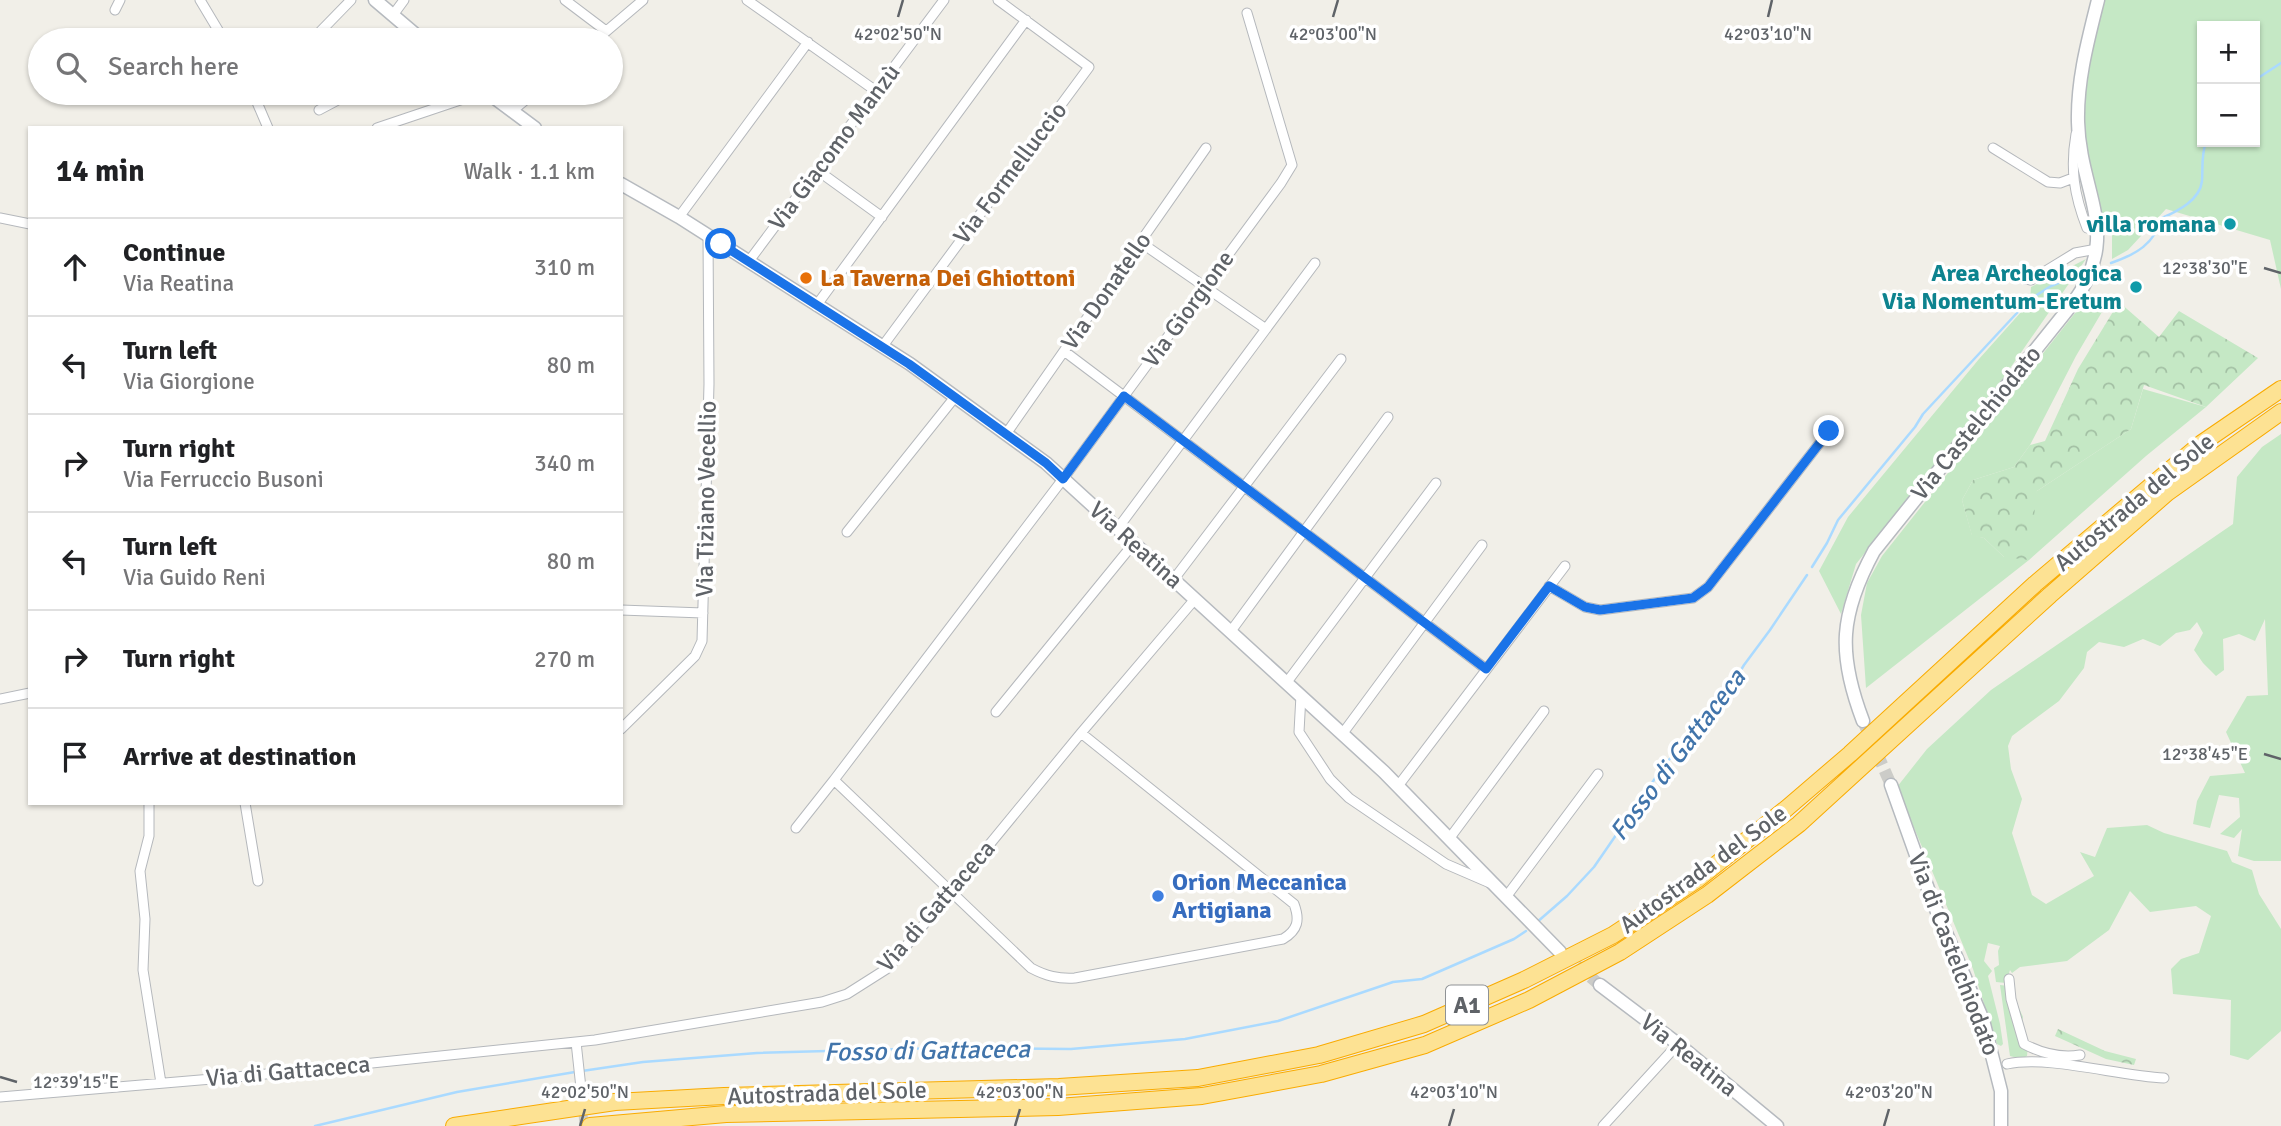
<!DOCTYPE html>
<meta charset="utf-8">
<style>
:root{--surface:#fff;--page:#f2f2f2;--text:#202124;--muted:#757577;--line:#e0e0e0}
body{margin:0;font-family:Signika,sans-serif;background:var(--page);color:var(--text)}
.controls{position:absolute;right:21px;top:21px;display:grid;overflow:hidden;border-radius:0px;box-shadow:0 2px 5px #0004}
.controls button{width:63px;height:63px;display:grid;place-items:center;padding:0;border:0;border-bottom:2px solid var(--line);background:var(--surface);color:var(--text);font:35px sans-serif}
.stop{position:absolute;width:21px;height:21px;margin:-16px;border:5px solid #1a73e8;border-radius:50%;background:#fff}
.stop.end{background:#1a73e8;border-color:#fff;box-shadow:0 2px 7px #0008}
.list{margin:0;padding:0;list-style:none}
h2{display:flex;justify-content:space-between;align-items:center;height:91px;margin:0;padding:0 28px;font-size:30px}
h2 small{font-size:23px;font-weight:400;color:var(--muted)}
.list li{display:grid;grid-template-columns:46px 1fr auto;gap:21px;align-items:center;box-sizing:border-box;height:98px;padding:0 28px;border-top:2px solid var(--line)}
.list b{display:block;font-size:26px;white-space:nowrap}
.list p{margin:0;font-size:23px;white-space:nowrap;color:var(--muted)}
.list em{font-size:23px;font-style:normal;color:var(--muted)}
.icon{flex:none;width:38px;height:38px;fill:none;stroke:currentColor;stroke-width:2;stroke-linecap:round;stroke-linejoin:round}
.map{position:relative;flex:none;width:2281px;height:1126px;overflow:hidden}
.search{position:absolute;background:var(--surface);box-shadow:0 2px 5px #0004;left:28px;top:28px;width:595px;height:77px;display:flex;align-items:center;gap:18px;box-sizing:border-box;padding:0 24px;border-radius:38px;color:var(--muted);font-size:26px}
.panel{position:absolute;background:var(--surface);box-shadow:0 2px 5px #0004;left:28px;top:126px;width:595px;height:679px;border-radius:0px}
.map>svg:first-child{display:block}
.grass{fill:#c5e8c5;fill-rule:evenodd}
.forest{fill:url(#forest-crowns)}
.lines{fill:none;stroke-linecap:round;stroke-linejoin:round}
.stream{stroke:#aadaff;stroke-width:2.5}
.street-tunnel{stroke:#ccccc8;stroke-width:9;stroke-dasharray:9 4.5;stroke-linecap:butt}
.secondary-tunnel{stroke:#ccccc8;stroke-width:12;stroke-dasharray:12 6;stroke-linecap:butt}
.street-casing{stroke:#b5b8bc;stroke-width:11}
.secondary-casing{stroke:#b6babf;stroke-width:15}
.highway-casing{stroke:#f9ab00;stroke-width:18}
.street{stroke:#fff;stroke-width:9}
.secondary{stroke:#fff;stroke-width:12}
.highway{stroke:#fde293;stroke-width:16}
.route{stroke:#1a73e8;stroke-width:9}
.ticks{fill:none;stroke:#5f6368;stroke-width:2.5}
.culture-dot{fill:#0f9aa8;stroke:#fff;stroke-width:2.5}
.food-dot{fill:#e8710a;stroke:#fff;stroke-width:2.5}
.shop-dot{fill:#3f7fe0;stroke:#fff;stroke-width:2.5}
.labels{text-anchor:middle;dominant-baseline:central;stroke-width:7;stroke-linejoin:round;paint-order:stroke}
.shield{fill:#fff;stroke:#8f9295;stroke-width:2}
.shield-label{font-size:23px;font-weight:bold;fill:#5f6368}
.street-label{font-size:24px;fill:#5f6368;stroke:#fff}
.culture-label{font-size:24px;font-weight:bold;fill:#0d838f;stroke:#fff;text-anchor:end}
.food-label{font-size:24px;font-weight:bold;fill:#c56008;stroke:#fff;text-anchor:start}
.shop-label{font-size:24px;font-weight:bold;fill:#366cbe;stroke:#fff;text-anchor:start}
.water-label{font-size:26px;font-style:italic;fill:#4174aa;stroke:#fff}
.ticks-label{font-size:18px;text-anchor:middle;fill:#5f6368;stroke:#fff;stroke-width:7;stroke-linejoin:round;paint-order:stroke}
</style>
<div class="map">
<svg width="2281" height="1126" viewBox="0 0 2281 1126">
<defs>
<pattern id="forest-crowns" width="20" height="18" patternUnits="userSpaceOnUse" patternTransform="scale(1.75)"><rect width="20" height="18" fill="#c5e8c5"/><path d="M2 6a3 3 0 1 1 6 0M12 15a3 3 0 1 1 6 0" fill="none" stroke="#a3c0a4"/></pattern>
</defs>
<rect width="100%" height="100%" fill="#f1efe8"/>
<path class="grass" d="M2105,0H2281V289L2270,240L2166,209L2128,250L2112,259V230L2105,229C2098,201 2089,172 2085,144C2079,95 2093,47 2105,0ZM2202,26H2255V142H2202Z
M2086,259L1995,390L1856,564L1841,614L1819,571L1848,517L1979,359L2030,302L2031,287Z
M2103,295L2109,300L2076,356L2030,445L2014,467L1973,480L1962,500L1972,535L1984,538L2004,557L2037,491L2131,429L2143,389L2206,407L2146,456L2029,560L1866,688L1861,615L1867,583L1882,556L2087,298Z
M2281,434V861H2254L2238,856L2242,829L2234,838L2220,834L2240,817L2239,798L2219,795L2210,828L2193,824L2197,801L2210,776L2245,773L2226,732L2247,696L2268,695L2265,619L2255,641L2239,634L2223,639L2224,670L2216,676L2203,663L2194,650L2203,633L2197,622L2190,630L2176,633L2160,646L2143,639L2124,647L2099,642L2087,652L2084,668L2059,701L2012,736L2008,746L2011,769L2022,799L2012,833L2032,895L2046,904L2094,876L2080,852L2095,857L2107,828L2147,825L2164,833L2227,851L2232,862L2252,870L2259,894L2281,929V1031L2248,1060L2230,1055L2231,1000L2173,994L2171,969L2181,959L2199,953L2211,916L2196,906L2150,912L2130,891L2109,930L2067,961L2020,967L2012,973L2010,970L2006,983L1996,982L1994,968L1999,965L1998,951L2000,946L1988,943L1984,961L1992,971L1988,976L2000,1024L2003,1044L2001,1046L1997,1044L1973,969L1897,787L1927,749L1991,690L2233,524L2237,477L2262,447Z
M2000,985L2009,986L2023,1017L2021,1025L2025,1029L2023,1036L2028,1045L2027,1056L2021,1059L2010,1056Z"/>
<path class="forest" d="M2119,302L2159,337L2179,311L2258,358L2206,407L2144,385L2131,429L2037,491L2029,560L2004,557L1984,538L1972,536L1962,500L1973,480L2014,467L2030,445L2045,441L2078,369Z
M2058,1029L2105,1051L2136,1059L2134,1065L2106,1059L2055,1036Z"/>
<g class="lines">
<path class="stream" d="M2255,80L2281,63
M2111,263C2137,254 2154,244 2162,218C2178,211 2200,200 2202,181C2203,167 2201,156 2206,142
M1812,567L1827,543L1838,520L1915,427L1923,414L2029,300L2051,286L2085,272
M1536,923L1567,896L1594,867L1665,764L1721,703L1744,665L1770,630L1807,575
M582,1071L643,1062L757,1053L940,1048L1071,1049L1185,1039L1278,1021L1393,982L1422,979L1514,939L1526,931
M315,1126L457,1092L575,1072"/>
<path class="street-tunnel" d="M581,1088L584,1126"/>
<path class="secondary-tunnel" d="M1863,721L1891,785
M1563,954L1600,985"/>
<defs>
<path id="street" d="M200,0L224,40
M565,0L606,31
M747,0L876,91
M115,10L120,0
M393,15L404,0
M312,40L351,0
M596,40L643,0
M253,93L268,128
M319,110L351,93
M512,111L534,93
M377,128L481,93
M2076,134C2070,168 2074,195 2087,228
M1993,148L2048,182L2060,183L2073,178
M817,170L882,217
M679,217L808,42
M0,218L30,224
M1140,242L1266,329
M749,261L944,0
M2021,278L2031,280L2075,253L2097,249
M816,306L1026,20
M882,347L1089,67L998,0
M1064,351L1486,669
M1006,434L1206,148
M1118,528L1315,263
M847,532L955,397
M1174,579L1341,359
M1549,586L1585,607L1600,610L1693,598L1708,587L1829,431
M621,610L703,613
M1231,631L1388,417
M1287,682L1436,483
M1301,695L1299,732L1330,779L1349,798L1446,864L1490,883
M0,699L30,693
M996,712L1134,543
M621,729L695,656L702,641L709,384L708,236
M1081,733L1294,904C1300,920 1298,930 1283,939L1075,978C1058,979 1046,976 1031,968L834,780L1063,479L1281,183L1292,165L1247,13
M1343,733L1482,545
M1398,786L1565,566
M149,803V836L140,871L145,919L143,970L161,1083
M245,803L258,881
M796,828L834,780
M1449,839L1544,711
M1506,897L1598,774
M2009,979L2011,999L2024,1044C2041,1053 2061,1058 2080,1055
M576,1042L581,1088
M2007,1064C2048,1055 2119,1076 2164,1078
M0,1097L247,1076L595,1040L822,1002L847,994L888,968L1081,733L1195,599
M1603,1126L1678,1044"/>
<path id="secondary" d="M375,0L422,40
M488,93L535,128
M621,184L679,217L910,364L1046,463L1384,772L1560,952
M1863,721C1837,653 1840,614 1874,551L2073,303C2123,234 2080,194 2078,122C2077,80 2088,40 2098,0
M1891,785L1932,900L1983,1020L2001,1091V1126
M1600,985L1678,1044L1777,1126"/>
<path id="highway" d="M454,1126L615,1102L724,1096L1059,1087L1198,1078L1319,1055L1424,1024L1524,980L1613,935L1698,879L1787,808L1850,754L2035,584L2159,479L2202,443L2281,389
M590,1126L726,1114L1058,1107L1202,1096L1321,1074L1425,1045L1529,1000L1620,952L1707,895L1799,824L2050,595L2167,493L2281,412"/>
</defs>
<use href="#street" class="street-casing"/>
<use href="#secondary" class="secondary-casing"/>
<use href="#highway" class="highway-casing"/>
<use href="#street" class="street"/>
<use href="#secondary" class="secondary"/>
<use href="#highway" class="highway"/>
</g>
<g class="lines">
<path class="route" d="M721,244L909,364L1046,463L1063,479L1124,396L1486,669L1549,586L1585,607L1600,610L1693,598L1708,587L1829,431"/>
</g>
<path class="ticks" d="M898,17L903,0M1333,17L1338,0M1768,17L1772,0M2264,268L2281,273M2264,754L2281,759M0,1077L17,1082M580,1126L585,1109M1015,1126L1020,1109M1449,1126L1454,1109M1884,1126L1889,1109"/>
<g class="culture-dot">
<circle cx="2230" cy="224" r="7"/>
<circle cx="2136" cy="287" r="7"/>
</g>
<circle class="food-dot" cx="806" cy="278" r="7"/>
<circle class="shop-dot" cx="1158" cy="896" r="7"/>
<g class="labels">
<rect class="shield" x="1446" y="985.5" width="42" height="39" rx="5"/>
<g class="shield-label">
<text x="1467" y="1005">A1</text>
</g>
<g class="street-label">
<text transform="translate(834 147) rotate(-53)">Via Giacomo Manzù</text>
<text transform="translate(1010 173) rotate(-53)">Via Formelluccio</text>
<text transform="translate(1106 291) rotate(-55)">Via Donatello</text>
<text transform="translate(1188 309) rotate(-54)">Via Giorgione</text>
<text transform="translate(1976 423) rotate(-51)">Via Castelchiodato</text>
<text transform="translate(706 499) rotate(-89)">Via Tiziano Vecellio</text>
<text transform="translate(2134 502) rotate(-40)">Autostrada del Sole</text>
<text transform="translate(1136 545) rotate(42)">Via Reatina</text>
<text transform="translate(1703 869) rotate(-36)">Autostrada del Sole</text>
<text transform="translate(936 906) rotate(-49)">Via di Gattaceca</text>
<text transform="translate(1954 954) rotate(69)">Via di Castelchiodato</text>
<text transform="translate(1689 1055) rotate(39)">Via Reatina</text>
<text transform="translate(288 1071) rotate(-5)">Via di Gattaceca</text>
<text transform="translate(827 1093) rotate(-2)">Autostrada del Sole</text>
</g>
<g class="culture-label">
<text x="2216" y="224">villa romana</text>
<text x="2122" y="273">Area Archeologica<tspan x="2122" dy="28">Via Nomentum-Eretum</tspan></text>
</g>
<g class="food-label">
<text x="820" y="278">La Taverna Dei Ghiottoni</text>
</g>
<g class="shop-label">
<text x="1172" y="882">Orion Meccanica<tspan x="1172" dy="28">Artigiana</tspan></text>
</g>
<g class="water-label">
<text transform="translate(1678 755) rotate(-53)">Fosso di Gattaceca</text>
<text transform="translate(927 1051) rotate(-1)">Fosso di Gattaceca</text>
</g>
</g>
<g class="ticks-label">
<text x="898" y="40">42°02'50"N</text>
<text x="1333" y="40">42°03'00"N</text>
<text x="1768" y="40">42°03'10"N</text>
<text x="2205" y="274">12°38'30"E</text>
<text x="2205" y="760">12°38'45"E</text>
<text x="76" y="1088">12°39'15"E</text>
<text x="585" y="1098">42°02'50"N</text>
<text x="1020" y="1098">42°03'00"N</text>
<text x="1454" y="1098">42°03'10"N</text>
<text x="1889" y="1098">42°03'20"N</text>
</g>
</svg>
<div class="controls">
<button>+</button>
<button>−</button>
</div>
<div class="stop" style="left:721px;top:244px"></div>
<div class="stop end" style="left:1829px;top:431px"></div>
<div class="search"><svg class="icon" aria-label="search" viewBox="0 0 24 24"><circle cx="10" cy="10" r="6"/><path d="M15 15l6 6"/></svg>Search here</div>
<section class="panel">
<h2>14 min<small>Walk · 1.1 km</small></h2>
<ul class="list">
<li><svg class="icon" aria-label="ahead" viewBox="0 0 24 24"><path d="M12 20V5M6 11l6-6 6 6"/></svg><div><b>Continue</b><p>Via Reatina</p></div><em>310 m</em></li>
<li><svg class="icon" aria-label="left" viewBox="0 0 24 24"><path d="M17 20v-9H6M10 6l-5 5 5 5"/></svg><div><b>Turn left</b><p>Via Giorgione</p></div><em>80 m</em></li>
<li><svg class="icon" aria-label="right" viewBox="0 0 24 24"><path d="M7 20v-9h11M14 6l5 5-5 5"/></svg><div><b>Turn right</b><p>Via Ferruccio Busoni</p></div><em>340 m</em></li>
<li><svg class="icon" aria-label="left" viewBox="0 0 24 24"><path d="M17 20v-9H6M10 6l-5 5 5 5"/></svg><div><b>Turn left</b><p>Via Guido Reni</p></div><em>80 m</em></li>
<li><svg class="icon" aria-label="right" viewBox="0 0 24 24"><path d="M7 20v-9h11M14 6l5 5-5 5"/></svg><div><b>Turn right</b></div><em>270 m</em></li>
<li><svg class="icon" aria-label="arrive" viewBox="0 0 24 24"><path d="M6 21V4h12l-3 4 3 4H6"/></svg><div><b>Arrive at destination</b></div></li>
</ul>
</section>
</div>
